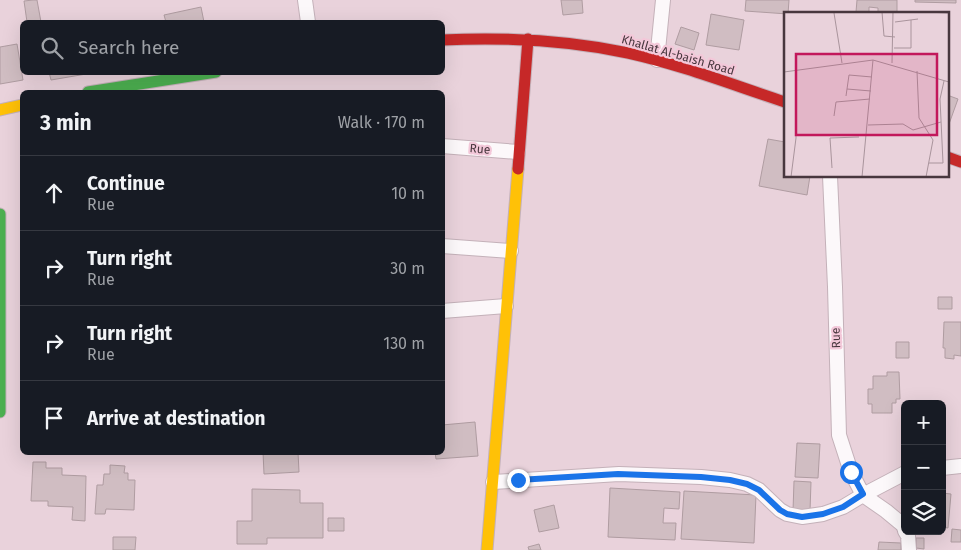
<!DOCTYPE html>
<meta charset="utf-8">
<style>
:root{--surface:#171b24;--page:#20242c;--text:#f1f3f6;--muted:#9ea1a6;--line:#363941}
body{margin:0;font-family:"Fira Sans",sans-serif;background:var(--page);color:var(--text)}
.controls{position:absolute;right:15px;bottom:15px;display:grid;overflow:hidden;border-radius:8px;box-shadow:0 5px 20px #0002}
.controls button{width:45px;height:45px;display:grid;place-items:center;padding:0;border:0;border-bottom:1px solid var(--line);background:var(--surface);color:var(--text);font:25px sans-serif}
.stop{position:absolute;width:15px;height:15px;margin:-11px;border:4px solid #1a73e8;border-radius:50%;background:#fff}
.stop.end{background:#1a73e8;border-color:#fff;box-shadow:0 1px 5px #0008}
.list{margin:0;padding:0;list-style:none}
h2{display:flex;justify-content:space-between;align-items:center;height:65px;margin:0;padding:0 20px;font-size:21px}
h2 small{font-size:16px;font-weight:400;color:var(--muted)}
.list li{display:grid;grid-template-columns:32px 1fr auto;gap:15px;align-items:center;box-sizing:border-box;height:75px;padding:0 20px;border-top:1px solid var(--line)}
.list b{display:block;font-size:19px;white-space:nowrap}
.list p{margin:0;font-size:16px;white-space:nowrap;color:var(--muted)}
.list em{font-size:16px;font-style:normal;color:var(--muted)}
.icon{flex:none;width:28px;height:28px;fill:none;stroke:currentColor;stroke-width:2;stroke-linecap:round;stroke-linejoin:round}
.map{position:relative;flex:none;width:961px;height:550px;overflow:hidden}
.search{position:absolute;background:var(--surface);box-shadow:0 5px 20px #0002;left:20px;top:20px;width:425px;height:55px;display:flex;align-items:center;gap:12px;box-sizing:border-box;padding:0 18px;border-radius:8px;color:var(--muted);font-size:19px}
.panel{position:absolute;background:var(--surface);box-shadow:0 5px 20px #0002;left:20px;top:90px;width:425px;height:365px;border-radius:8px}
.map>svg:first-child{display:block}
.building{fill:#d0bdc2;stroke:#af9ca1}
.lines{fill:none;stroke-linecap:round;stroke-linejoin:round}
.street-casing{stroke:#c4b1b9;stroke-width:16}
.fast-casing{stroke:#c4b1b9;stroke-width:13}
.slow-casing{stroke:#c4b1b9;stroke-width:13}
.jam-casing{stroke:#c4b1b9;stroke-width:13}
.street{stroke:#fcf8fa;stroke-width:14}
.fast{stroke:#4caf50;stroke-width:11}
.slow{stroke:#ffc107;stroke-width:11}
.jam{stroke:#c62828;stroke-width:11}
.route{stroke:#1a73e8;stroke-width:6}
.labels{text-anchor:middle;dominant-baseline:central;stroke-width:4.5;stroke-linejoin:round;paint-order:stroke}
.street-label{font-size:12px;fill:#48373e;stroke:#f3c8d9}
.inset-road{fill:none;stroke:#a9949c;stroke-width:1}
.view{fill:#c2185b;fill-opacity:0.15;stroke:#c2185b;stroke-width:2.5}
.inset-edge{fill:none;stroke:#48373e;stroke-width:2.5}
</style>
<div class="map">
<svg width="961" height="550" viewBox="0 0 961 550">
<rect width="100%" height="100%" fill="#e9d2db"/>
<path class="building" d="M33,0H37L41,22H27L24,1Z
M561,0H582L583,13L563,15Z
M746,0H789L788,14L745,11Z
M857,0H897V14L878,13V8L869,7V12H856Z
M915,0H956V3L915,2Z
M201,7L204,22H166L164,15Z
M711,14L744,20L739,50L706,45Z
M681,27L699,33L694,50L675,44Z
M17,44L23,80L0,84V47Z
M49,72H98L51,80Z
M947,95L958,99L949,124H947Z
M768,139L785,142V176H810L807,195L759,186Z
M938,297H952V309H938Z
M944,322H961V356L954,355V359L945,358V348H943Z
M896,342H909V358H896Z
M887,372H899L900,399H896V403H892V413H872V404H868V389H873V376H887Z
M475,422L478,456L436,459L435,452H442V425Z
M797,443L820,444L818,478L795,477Z
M263,452H298L299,472L264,474Z
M33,462H46V468H62V475L86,476L85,521L72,520L73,507L48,506V501H31Z
M110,465L125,466L124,473H128V480H135L134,510L106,509L105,514H95L97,485H103L104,474H110Z
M794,481L811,482L810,511H793Z
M610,488L680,492L679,509L664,508L663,523H676L675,540L608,537Z
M252,489L300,490V503H323V538H267V544H237V521H252Z
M684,491L756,495L754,543L681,539Z
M942,493L951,494L948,528L942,527Z
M554,505L559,528L539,532L534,510Z
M328,518H344V531H328Z
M952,529L961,530V542H951Z
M113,537H136L135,550H113Z
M916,538H924V549L916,548Z
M879,542L901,543V550H878Z
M539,544L541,550H529L528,547Z"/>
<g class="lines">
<defs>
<path id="street" d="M305,0L308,22
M657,60L663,0
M442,146L518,152
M830,176L835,287L839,435L851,472L863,495L886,511L903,525L905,530
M442,246L511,251
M442,311L506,306
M942,468L961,466
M493,482L619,474L701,477L730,480L747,484L759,490L780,510L787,514L802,517L823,514L843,507L863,495L905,473
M905,531L908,536L909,550"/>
<path id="fast" d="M88,92L216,72
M0,214V412"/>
<path id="slow" d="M0,110L22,105
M487,550L518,169"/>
<path id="jam" d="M442,40C504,37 567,40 628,53C682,65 733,85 785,102
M947,157L961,162
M518,169L528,39"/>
</defs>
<use href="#street" class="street-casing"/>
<use href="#fast" class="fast-casing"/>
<use href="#slow" class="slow-casing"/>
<use href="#jam" class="jam-casing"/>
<use href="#street" class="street"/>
<use href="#fast" class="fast"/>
<use href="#slow" class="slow"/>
<use href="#jam" class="jam"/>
</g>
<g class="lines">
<path class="route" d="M518,480L618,474L701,477L730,480L747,484L759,490L780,510L787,514L802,517L823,514L843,507L863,494L851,472"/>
</g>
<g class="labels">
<g class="street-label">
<text transform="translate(678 55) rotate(16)">Khallat Al-baish Road</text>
<text transform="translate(480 149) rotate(5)">Rue</text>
<text transform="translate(836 338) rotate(-92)">Rue</text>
</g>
</g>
<g transform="translate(784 12)">
<rect width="165" height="165" fill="#e9d2db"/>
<path class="inset-road" d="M98,0L100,24L111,25M141,0L165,1M50,1L58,51M111,10L134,7M110,36H127V8M108,51L109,0M133,59L135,106L149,128L142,165M0,60L89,48L165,70M63,77L87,79M62,84L65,63L88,65M50,104L52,90L86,87M84,113L119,112L129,118L157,110M145,151H159L156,87L160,69M48,156L46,126L75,125M7,165L12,126V59M78,165L89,48"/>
<path class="view" d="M12,42H153V123H12Z"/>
<rect width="165" height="165" class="inset-edge"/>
</g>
</svg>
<div class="controls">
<button>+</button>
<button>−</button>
<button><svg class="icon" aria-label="layers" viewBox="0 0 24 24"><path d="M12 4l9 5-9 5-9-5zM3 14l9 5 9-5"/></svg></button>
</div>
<div class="stop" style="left:851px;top:472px"></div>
<div class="stop end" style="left:518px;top:480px"></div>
<div class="search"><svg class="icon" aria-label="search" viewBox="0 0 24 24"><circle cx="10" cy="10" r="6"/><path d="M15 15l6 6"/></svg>Search here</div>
<section class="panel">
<h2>3 min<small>Walk · 170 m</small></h2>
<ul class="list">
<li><svg class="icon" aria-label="ahead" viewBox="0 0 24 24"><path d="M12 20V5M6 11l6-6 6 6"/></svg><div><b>Continue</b><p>Rue</p></div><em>10 m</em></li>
<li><svg class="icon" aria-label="right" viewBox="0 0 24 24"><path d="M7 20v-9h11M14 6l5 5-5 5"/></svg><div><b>Turn right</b><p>Rue</p></div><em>30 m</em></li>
<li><svg class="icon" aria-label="right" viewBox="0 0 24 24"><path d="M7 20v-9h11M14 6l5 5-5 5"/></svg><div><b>Turn right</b><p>Rue</p></div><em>130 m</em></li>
<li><svg class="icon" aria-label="arrive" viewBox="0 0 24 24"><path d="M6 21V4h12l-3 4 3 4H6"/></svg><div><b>Arrive at destination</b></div></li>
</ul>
</section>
</div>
